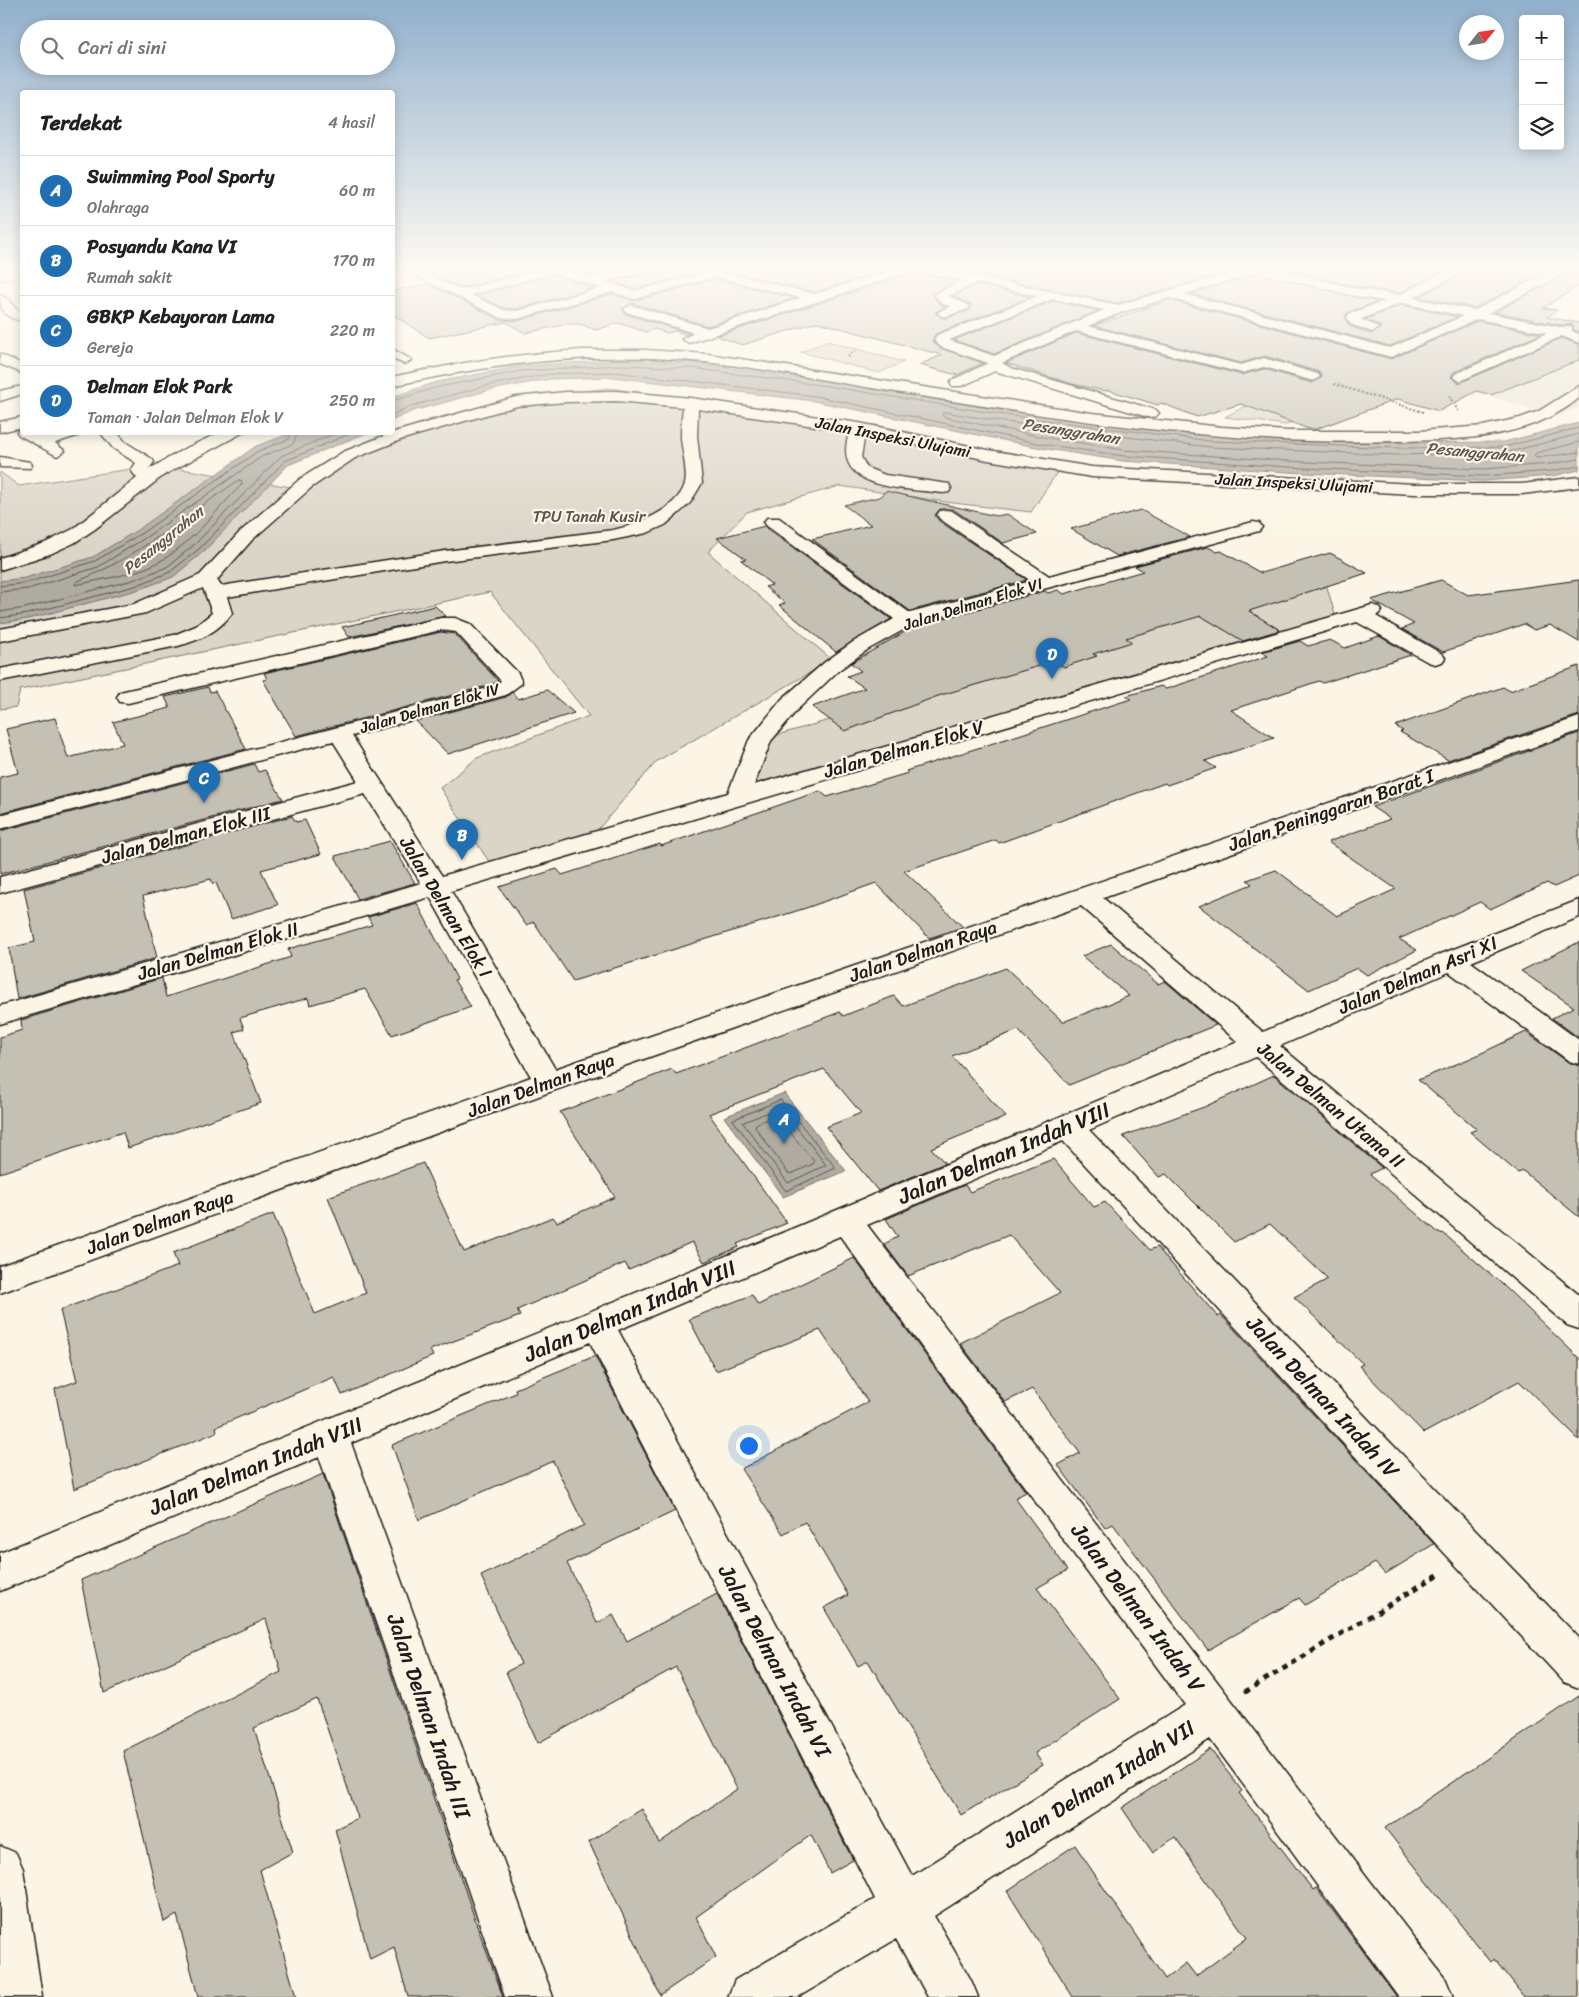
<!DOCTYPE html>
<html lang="id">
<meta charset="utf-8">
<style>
:root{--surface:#fff;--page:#f6f6f6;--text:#222;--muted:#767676;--line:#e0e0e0;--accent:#1f6fb2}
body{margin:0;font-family:Sriracha,sans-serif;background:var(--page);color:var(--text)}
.controls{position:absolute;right:15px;top:15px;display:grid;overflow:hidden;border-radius:5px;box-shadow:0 2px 12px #0003}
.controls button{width:45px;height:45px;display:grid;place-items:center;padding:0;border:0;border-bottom:1px solid var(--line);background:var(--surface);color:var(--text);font:25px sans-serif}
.compass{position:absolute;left:1459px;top:15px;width:45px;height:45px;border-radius:50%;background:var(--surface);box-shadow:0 2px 12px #0003;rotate:60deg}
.you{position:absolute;left:748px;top:1445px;width:18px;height:18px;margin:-12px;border:4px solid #fff;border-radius:50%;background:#1a73e8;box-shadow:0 0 0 8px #1a73e833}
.badge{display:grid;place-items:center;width:32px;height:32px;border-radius:50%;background:var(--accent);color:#fff;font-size:16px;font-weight:700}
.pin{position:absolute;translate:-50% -41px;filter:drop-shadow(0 1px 2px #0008)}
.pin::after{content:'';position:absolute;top:26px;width:18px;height:15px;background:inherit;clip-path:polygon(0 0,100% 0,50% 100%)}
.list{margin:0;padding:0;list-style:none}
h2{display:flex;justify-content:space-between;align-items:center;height:65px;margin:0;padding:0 20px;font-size:21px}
h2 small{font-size:16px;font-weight:400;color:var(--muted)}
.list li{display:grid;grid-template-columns:32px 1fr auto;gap:15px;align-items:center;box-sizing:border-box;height:70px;padding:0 20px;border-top:1px solid var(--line)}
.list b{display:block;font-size:19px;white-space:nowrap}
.list p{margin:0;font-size:16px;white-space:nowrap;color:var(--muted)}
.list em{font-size:16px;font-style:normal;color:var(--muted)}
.icon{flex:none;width:28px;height:28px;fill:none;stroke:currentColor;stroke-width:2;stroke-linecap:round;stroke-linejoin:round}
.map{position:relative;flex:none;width:1579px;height:1997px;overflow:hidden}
.search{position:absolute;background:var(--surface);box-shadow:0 2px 12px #0003;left:20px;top:20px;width:375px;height:55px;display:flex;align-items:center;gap:12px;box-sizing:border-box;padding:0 18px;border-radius:28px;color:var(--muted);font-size:19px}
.panel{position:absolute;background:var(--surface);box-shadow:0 2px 12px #0003;left:20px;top:90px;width:375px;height:345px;border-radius:5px}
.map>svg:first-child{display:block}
.built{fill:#ebe5d6}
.green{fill:#dbd5c8;stroke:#7c7872}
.water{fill:#b0aba1;stroke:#75726c}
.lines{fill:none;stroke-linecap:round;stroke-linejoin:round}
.shore{stroke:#575551;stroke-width:1}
.building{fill:#c4c0b3;stroke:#1c1c1c}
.minor-casing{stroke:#1c1c1c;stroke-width:3}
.path-far1{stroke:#1c1c1c;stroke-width:2;stroke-dasharray:2 2;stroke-linecap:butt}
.path{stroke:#1c1c1c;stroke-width:5;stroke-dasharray:5.5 5.5;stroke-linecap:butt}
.minor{fill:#fcf5e5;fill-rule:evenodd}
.labels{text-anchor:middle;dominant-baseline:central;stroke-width:4.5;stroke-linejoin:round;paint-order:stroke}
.far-water-label{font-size:16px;font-style:italic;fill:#575551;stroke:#fcf5e5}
.far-street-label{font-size:16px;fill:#1c1c1c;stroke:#fcf5e5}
.far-park-label{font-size:16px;fill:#555450;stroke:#fcf5e5}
.street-label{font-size:19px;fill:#1c1c1c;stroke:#fcf5e5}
.near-street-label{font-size:22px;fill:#1c1c1c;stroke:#fcf5e5}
</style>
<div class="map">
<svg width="1579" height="1997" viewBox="0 0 1579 1997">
<rect width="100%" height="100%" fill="#fcf5e5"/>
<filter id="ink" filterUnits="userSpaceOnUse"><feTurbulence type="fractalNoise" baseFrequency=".02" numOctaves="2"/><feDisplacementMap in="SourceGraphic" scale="10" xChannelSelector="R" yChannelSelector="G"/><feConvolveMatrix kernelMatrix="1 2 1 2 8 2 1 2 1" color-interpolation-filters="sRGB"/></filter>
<g filter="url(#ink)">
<path class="built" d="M1558,337L1579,342V407L1555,417L1468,389L1462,381Z"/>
<path class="green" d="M827,341L904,362L879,373L801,352Z
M608,388L882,426L1062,465L1031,512L953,503L840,486L747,512L708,552L832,660L657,761L593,835L492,866L440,788L477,758L589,716L490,592L20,690L16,707L0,709V472L19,486L157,465L297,488L355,448L431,419L516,400Z
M1255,401L1305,416L1286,425L1225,417Z
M1324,577L1336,618L738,797L760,740Z"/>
<path class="water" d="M620,360L691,363L828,381L1006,411L1211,436L1398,443L1504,442L1579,423V470L1553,476L1483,481L1303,473L1123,461L1041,448L814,401L613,377L550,379L490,390L413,411L393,420L392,397L437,382L521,366Z
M292,433H366L288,465L203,552L173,577L137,590L28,619L0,623V581L25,578L93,557L139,529L256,446Z
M784,1093L846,1171L783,1197L724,1117Z"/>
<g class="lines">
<path class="shore" d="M392,401L438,387L522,371L621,365L691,368L827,386L1005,415L1211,441L1398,448L1504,447L1579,428
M392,415L411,406L489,385L550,374L614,372L815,396L1042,444L1124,456L1304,468L1483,476L1552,471L1579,466
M1579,434L1505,453L1397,455L1210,447L1004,422L945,412L942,414L944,417L1043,437L1124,450L1304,462L1483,469L1551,464L1579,459
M1579,442L1536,453L1534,456L1536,458L1579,452
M239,480L242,481V484C218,509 194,540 164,559C141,574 102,579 75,585L76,582C137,558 185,516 239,480Z
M0,586L26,583L95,561L142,533L258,451L289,439L291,432
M0,592L28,589L98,567L145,538L261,457L293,444L298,432
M0,612L25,608L133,580L167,567L195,544L281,456L338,432
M0,618L27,614L135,586L170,572L199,549L285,461L354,432
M781,1100L836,1168L786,1191L733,1120Z
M781,1107L826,1165L788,1183L743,1123Z
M776,1116L814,1161L813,1164L791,1174L788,1173L755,1127L756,1124Z"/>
</g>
<path class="building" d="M423,270H533L461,288Z
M572,270H617L591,275Z
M647,270H710L634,289L612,281L643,275Z
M722,270H886L815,292Z
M910,270H921L925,275L956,281L932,295L941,305L945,307L935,312L943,319L970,310L971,304L953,296L976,285L1031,297L935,334L932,341L940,348L983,363L957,375L919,365L942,355L817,322L742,345L717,336L907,275Z
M952,270H1235L1118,303Z
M1285,270H1444L1399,293L1359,287Z
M1464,270H1549L1475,308L1419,297L1461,275Z
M1569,270H1579V286L1543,308L1557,310L1547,317L1579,323V332L1574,330L1572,324L1560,325L1495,312L1566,275Z
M1258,273L1377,302L1348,312L1345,316L1349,326L1371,334L1381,327L1366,319L1402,305L1457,317L1390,346L1191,294Z
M554,275L594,288L517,309L504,308L477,295Z
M715,279L794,298L708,326L632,303L622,309L625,314L689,333L686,335L675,331L667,333L655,329L646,332L618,323L596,330L580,324H568L525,333L506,322L429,338L392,314V291L429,284L500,320L517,321L613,294L634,301Z
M1169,300L1391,359L1478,321L1541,334L1454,372L1451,377L1459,383L1562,338L1579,345V360L1491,395L1477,391L1439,411L1398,399L1316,429H1309L1241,404L1197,417L1161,403L1158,405L1108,390L1105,391L1072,384L1006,363L1076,333L1242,375L1264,369L1312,383L1322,377L1319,372L1265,356L1241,363L1094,326Z
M1053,301L1098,311L994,354L954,340Z
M886,491L996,516L1007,514L1037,534L1003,543L953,509H940L935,515L939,521L1027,580L910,611L812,539L871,525L844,505L879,497Z
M1141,510L1190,537L1117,556L1071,529Z
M765,526L766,528L891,619L836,652L779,605L785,603L765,587L772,585L741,560L746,559L717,538Z
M1208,547L1217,552L1221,551L1261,573L1330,553L1367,573L1249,611L1280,630L1243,641L1201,616L1126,638L1132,642L1093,654L1097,656L1064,667L1056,661L938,696L845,731L812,707L865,688L847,676L861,671L851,663L915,626L1045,591L1048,593L1058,590L1064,594L1143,571L1135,566Z
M1441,580L1468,595L1579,580V642L1550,625L1534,630L1524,624L1443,652L1402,629L1414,624L1371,600Z
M435,606L446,616L349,637L342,627Z
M441,632L455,634L498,681L491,685L296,736L263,680L267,679L264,673Z
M1379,636L1411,655L1323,683L1319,681L1231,710L1274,738L1205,761L1216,768L1167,785L1165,783L999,843L996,840L904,871L963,927L929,938L876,883L806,908L573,981L534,922L526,925L499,887L557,869L562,875L660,844L661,846L820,791L827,797L908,773L906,771L1131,699L1126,696L1161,686L1166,689L1268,656L1262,652L1300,641L1308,646L1330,640L1345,648Z
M1579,666V715L1448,760L1400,732L1403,731L1395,726L1503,687L1510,691Z
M208,687L210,692L215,691L246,749L0,813V777L18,773L6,729L55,718L68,758L123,744L113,722L170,708L165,697Z
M547,690L574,713L448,754L416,721L506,697L512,692L518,699Z
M1579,733V876L1554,887L1547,883L1490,909L1480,902L1399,939L1417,950L1367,975L1357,968L1309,990L1199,906L1252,884L1247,880L1276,870L1337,916L1396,889L1328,842L1390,819L1372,807Z
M254,764L258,772L265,770L283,799L0,874V831Z
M292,816L296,822L305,820L321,854L261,870L278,905L231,919L216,883L213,884L211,879L143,896L157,958L17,999L9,948L35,942L24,889Z
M390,841L415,883L358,899L335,856Z
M417,903L457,979L454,980L471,1007L392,1035L365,989L310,1005L308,998L240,1018L244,1029L234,1032L261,1103L128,1148L123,1132L0,1173V1037L22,1030L21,1020L162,978L166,997L291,957L288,949L372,925L368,917Z
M1579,942V1038L1552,1018L1574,1007L1521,971Z
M1111,944L1158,984L1165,981L1216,1025L1069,1085L1018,1030L952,1056L1006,1117L931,1148L945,1163L878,1191L826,1127L861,1113L824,1069L709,1114L787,1223L737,1244L739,1247L704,1262L692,1242L629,1270L625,1263L517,1310L520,1316L430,1350L433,1356L342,1395L334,1377L216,1427L217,1432L74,1489L55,1389L77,1381L60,1310L178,1266L173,1253L273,1214L315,1314L366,1293L328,1197L423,1163L464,1252L553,1217L557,1222L615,1197L560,1112L672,1069L676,1074L840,1012L843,1016L894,996L903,1006L1006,968L1063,1022L1129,996L1082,956Z
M1526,1032L1568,1062L1579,1066V1217L1523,1171L1518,1173L1470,1132L1477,1129L1418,1080L1471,1058Z
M1274,1075L1382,1168L1370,1174L1440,1234L1443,1233L1501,1283L1579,1358V1440L1519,1381L1424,1433L1359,1366L1363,1364L1294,1297L1328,1279L1270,1224L1234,1242L1166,1174L1159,1177L1123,1136L1204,1107Z
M1053,1159L1094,1207L1105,1202L1150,1250L1157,1247L1218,1317L1221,1315L1434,1544L1385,1574L1375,1563L1305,1605L1299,1598L1208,1650L1113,1524L1105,1528L1058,1465L1080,1453L1032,1389L1005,1402L960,1343L1060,1293L1009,1235L908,1276L884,1244L898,1237L886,1219L965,1185L970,1192Z
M854,1258L1026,1492L1015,1498L1068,1570L1037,1588L1120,1699L1035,1753L1043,1765L961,1815L868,1661L858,1666L824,1608L848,1595L805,1522L783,1534L741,1469L868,1402L820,1330L716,1371L689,1319L752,1295L758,1305Z
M595,1356L675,1511L567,1563L597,1623L613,1615L627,1641L717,1594L853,1860L830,1873L811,1835L696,1917L716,1957L660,1995L589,1842L642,1809L659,1843L737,1789L676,1667L538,1743L506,1672L521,1664L481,1576L584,1525L553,1461L419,1520L392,1445L516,1393L515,1389Z
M323,1474L478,1928L503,1997H408L394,1947L370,1959L335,1829L358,1818L317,1699L254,1728L293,1852L260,1870L296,1997H198L177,1915L164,1922L123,1751L281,1672L266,1619L104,1693L81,1580Z
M1579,1696V1997H1524L1494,1959L1490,1962L1385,1828Z
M1210,1749L1242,1791L1239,1793L1313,1890L1316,1888L1397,1997H1073L1007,1891L1075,1845L1165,1979L1186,1963L1196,1976L1247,1938L1175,1837L1153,1853L1122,1808Z"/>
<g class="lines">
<defs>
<path id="minor" d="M22,270V277L0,280V272Z
M404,270H419L461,290L539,270H567L591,277L624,270H645L643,273L605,281L634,291L716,270L815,294L891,270H908L906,273L689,343L682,339L694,333L626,312L624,309L631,305L708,328L801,298L715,277L634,299L613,292L517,319L501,318ZM554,273L600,288L517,311L504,310L471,295Z
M923,270H945L1118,305L1240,270H1258L1256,273L1184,294L1390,348L1463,316L1402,303L1361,319L1379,328L1372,332L1350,324L1347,317L1349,314L1385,301L1359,297L1261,273L1259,270H1279L1359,289L1399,295L1447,270H1462L1460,273L1413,298L1475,310L1552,270H1567L1565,273L1489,313L1560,327L1572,326V331L1579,334V343L1562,336L1460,381L1453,377L1455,374L1547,333L1478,319L1391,357L1169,298L1123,312L1088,326L1241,365L1264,358L1318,374L1320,377L1313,381L1264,367L1242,373L1076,331L1002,363L1011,368L1156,410L1159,413L1156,416L1151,418L995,371L962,386H952L950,383L952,380L988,363L941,347L934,341L937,335L1038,296L976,283L949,296L970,306L968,309L944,317L937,313L950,306L942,304L934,295L961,280L925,273ZM1053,299L1104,310L994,356L949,340Z
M0,295C10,298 13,309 22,313V321C6,318 0,312 0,295Z
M392,349L412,360L405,364L392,359Z
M581,350H645L708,354L1092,413L1222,427L1288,431H1420L1483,426L1520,418L1539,411L1579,386V398C1529,440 1457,440 1395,441C1231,446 1069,420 908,394C832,382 757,366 681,360C584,352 487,365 392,386V377C455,363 517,354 581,350Z
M0,354L22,364V373L0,364Z
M22,386V394L0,401V391Z
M616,391L691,398L859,423L988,450L1092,467L1414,484H1522L1579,477V487L1522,494H1414L1092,477L988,460L865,434L861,457L867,468L885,475L949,484L951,488L949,492L943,493C904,488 828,491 850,431L698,409L697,436L702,483L690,503L679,513L665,525L647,533L613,540L445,561L227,597L232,613C218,632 200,640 178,646L0,681V669L174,635L196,626L212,613L203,588L146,613L0,641V629L134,604L200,575L240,532L300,479L343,452L391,433L516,397L566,392ZM616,401L683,407C682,417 681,428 681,438C682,449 688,474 685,484C677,510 637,525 613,530L445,551L221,586L217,580L252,540L312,487L355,458L403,439L517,406L566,402Z
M22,417V427L0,432V422Z
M22,428V432H37L44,436L56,432H82L80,435L55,443L65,451L57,456L19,435L17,432Z
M100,432H117L125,442L152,459L154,462L148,470L184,449L219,433L244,432L164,475L95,529L74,543L50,554L0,570V558L45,543L73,529L137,478L131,470L136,463L113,448Z
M0,457L30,462L32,465L30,468L0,467Z
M946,510L952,511L1049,576L1253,522L1259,523L1262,527L1259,531L914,624L867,650L839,670L798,709L771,741L754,785L1372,605L1379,607L1382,611L1376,616L1442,654L1445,658L1442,662L1435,664L1428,662L1357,622L451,891L555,1069L1579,717V731L1103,898L1263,1032L1441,954L1579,900V917L1471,962L1579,1040V1064L1569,1061L1449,972L1280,1046L1579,1295V1329L1567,1325L1256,1057L1089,1130L1579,1638V1688L1564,1682L1063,1141L867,1225L1446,1980L1453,1997H1399L1210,1739L934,1916L971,1980L978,1997H928L896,1939L798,1997H728L735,1980L875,1899L590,1342L351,1443L553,1997H505L319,1457L0,1591V1553L787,1231L1238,1042L1081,906L558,1089L0,1293V1266L531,1077L430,897L0,1024V1006L421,883L365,794L0,893V877L358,781L333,741L0,829V815L492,687L501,681L456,632L441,630L128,703L120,702L117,697L120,692L441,618H455L470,624L518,673L522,683L506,695L352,736L442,876L728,793L749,740L782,699L825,662L853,642L894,619L767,526L764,522L767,518H779L910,613L1031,581L940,519L937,515L940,511ZM840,1236L1185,1705L912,1876L618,1330Z
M0,1846L16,1853L23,1869L42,1997H0Z"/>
</defs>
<use href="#minor" class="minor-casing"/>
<path class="path-far1" d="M848,357L856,350
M1334,384L1423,412
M1449,396L1459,412"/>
<path class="path" d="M1245,1692L1441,1573"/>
<use href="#minor" class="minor"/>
</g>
</g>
<linearGradient id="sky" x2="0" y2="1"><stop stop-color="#91b0cc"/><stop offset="0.49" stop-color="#fefaf3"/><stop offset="1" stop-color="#fefaf3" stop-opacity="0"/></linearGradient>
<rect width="1579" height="549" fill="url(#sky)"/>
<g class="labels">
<g class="far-water-label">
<text transform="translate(1071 431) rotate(9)">Pesanggrahan</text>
<text transform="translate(1475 452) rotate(5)">Pesanggrahan</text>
<text transform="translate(163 540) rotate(-39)">Pesanggrahan</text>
</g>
<g class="far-street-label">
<text transform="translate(893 437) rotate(11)">Jalan Inspeksi Ulujami</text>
<text transform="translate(1294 483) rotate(3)">Jalan Inspeksi Ulujami</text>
<text transform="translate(973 604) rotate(-17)">Jalan Delman Elok VI</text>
<text transform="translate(430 708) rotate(-16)">Jalan Delman Elok IV</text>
</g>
<g class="far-park-label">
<text x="589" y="516">TPU Tanah Kusir</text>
</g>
<g class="street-label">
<text transform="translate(904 749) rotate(-16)">Jalan Delman Elok V</text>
<text transform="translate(1331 810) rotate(-19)">Jalan Peninggaran Barat I</text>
<text transform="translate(186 835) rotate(-15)">Jalan Delman Elok III</text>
<text transform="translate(446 907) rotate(59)">Jalan Delman Elok I</text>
<text transform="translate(218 951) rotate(-16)">Jalan Delman Elok II</text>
<text transform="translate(923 951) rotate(-19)">Jalan Delman Raya</text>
<text transform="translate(1418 975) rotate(-23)">Jalan Delman Asri XI</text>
<text transform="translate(541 1085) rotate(-20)">Jalan Delman Raya</text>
<text transform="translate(1331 1105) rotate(40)">Jalan Delman Utama II</text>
<text transform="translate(160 1222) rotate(-20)">Jalan Delman Raya</text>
</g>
<g class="near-street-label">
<text transform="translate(1004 1153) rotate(-23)">Jalan Delman Indah VIII</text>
<text transform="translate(630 1311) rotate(-23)">Jalan Delman Indah VIII</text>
<text transform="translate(1323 1397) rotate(47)">Jalan Delman Indah IV</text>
<text transform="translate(256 1466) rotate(-22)">Jalan Delman Indah VIII</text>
<text transform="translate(1138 1608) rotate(53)">Jalan Delman Indah V</text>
<text transform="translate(775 1661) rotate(62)">Jalan Delman Indah VI</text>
<text transform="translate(429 1716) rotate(71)">Jalan Delman Indah III</text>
<text transform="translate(1099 1784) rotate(-32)">Jalan Delman Indah VII</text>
</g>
</g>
</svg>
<div class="controls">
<button>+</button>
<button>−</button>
<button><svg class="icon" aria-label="layers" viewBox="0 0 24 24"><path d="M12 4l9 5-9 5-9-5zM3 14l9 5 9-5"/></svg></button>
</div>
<svg class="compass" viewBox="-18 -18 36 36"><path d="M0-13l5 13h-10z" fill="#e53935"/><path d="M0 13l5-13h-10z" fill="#767676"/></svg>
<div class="you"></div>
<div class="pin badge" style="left:784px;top:1144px">A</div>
<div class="pin badge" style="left:462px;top:860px">B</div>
<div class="pin badge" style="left:204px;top:803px">C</div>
<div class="pin badge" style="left:1052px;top:679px">D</div>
<div class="search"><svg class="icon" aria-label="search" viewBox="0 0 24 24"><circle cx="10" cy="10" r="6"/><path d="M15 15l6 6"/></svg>Cari di sini</div>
<section class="panel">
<h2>Terdekat<small>4 hasil</small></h2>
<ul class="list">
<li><span class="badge">A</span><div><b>Swimming Pool Sporty</b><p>Olahraga</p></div><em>60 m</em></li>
<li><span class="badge">B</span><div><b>Posyandu Kana VI</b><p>Rumah sakit</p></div><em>170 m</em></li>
<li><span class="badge">C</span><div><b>GBKP Kebayoran Lama</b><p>Gereja</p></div><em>220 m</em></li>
<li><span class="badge">D</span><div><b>Delman Elok Park</b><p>Taman · Jalan Delman Elok V</p></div><em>250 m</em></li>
</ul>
</section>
</div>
